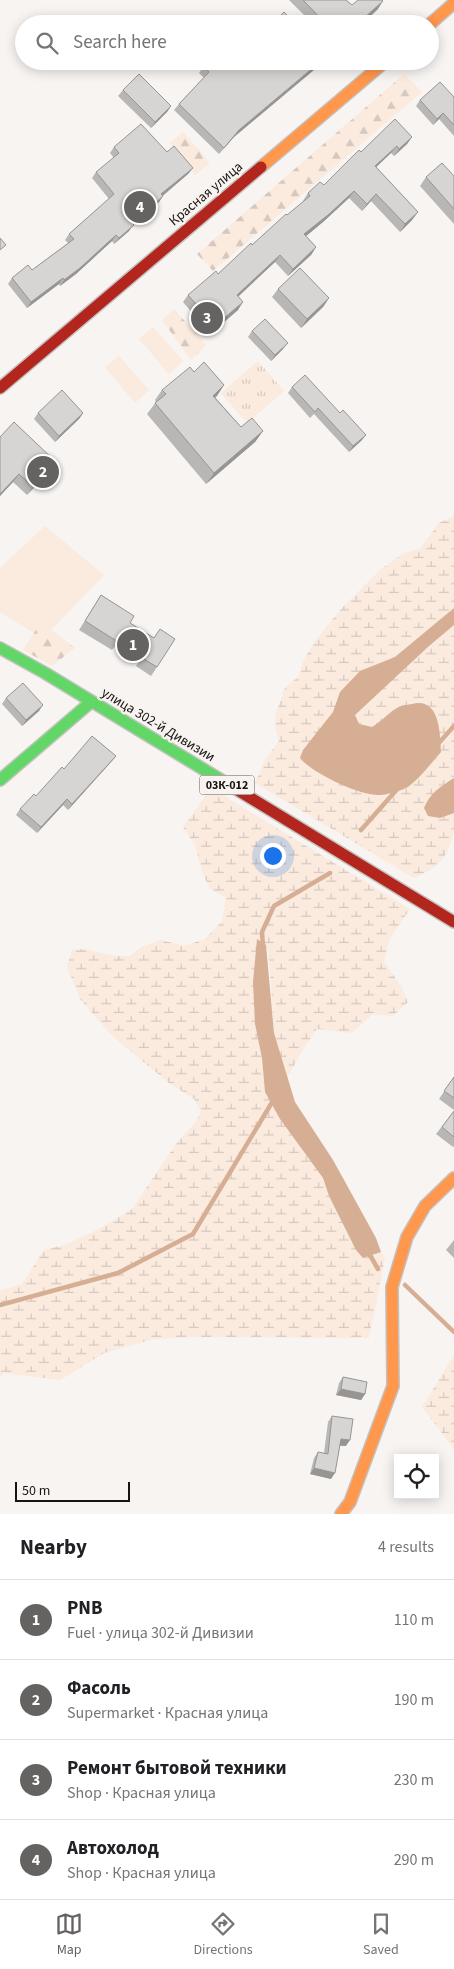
<!DOCTYPE html>
<meta charset="utf-8">
<style>
:root{--surface:#fff;--page:#f2f2f2;--text:#202124;--muted:#757577;--line:#e0e0e0;--accent:#656362}
body{margin:0;font-family:"Source Sans 3",sans-serif;background:var(--page);color:var(--text)}
.controls{position:absolute;right:15px;bottom:15px;display:grid;overflow:hidden;border-radius:0px;box-shadow:0 2px 12px #0003}
.controls button{width:45px;height:45px;display:grid;place-items:center;padding:0;border:0;border-bottom:1px solid var(--line);background:var(--surface);color:var(--text);font:25px sans-serif}
.scale{position:absolute;left:15px;bottom:12px;width:115px;box-sizing:border-box;padding-left:5px;border:2px solid #171514;border-top:0;font-size:14px;line-height:18px;white-space:nowrap;color:#171514;-webkit-text-stroke:4px #f9f3f0;paint-order:stroke}
.you{position:absolute;left:272px;top:855px;width:18px;height:18px;margin:-12px;border:4px solid #fff;border-radius:50%;background:#1a73e8;box-shadow:0 0 0 8px #1a73e833}
.badge{display:grid;place-items:center;width:32px;height:32px;border-radius:50%;background:var(--accent);color:#fff;font-size:16px;font-weight:700}
.pin{position:absolute;translate:-50% -50%;border:2px solid #fff;box-shadow:0 1px 5px #0006}
.list{margin:0;padding:0;list-style:none}
h2{display:flex;justify-content:space-between;align-items:center;height:65px;margin:0;padding:0 20px;font-size:21px}
h2 small{font-size:16px;font-weight:400;color:var(--muted)}
.list li{display:grid;grid-template-columns:32px 1fr auto;gap:15px;align-items:center;box-sizing:border-box;height:80px;padding:0 20px;border-top:1px solid var(--line)}
.list b{display:block;font-size:19px;white-space:nowrap}
.list p{margin:0;font-size:16px;white-space:nowrap;color:var(--muted)}
.list em{font-size:16px;font-style:normal;color:var(--muted)}
.icon{flex:none;width:28px;height:28px;fill:none;stroke:currentColor;stroke-width:2;stroke-linecap:round;stroke-linejoin:round}
.map{position:relative;flex:none;width:454px;height:1514px;overflow:hidden}
.search{position:absolute;background:var(--surface);box-shadow:0 2px 12px #0003;left:15px;right:15px;top:15px;height:55px;display:flex;align-items:center;gap:12px;box-sizing:border-box;padding:0 18px;border-radius:28px;color:var(--muted);font-size:19px}
.sheet{height:385px;background:var(--surface)}
nav{display:flex;justify-content:space-around;align-items:center;box-sizing:border-box;height:70px;border-top:1px solid var(--line);background:var(--surface);font-size:14px;color:var(--muted)}
nav a{display:grid;justify-items:center;gap:2px}
nav .on{color:var(--accent)}
.map>svg:first-child{display:block}
.grass{fill:#fbeade}
.forest{fill:url(#forest-firs)}
.wetland{fill:url(#wetland-marsh)}
.park{fill:url(#park-tufts)}
.water{fill:#d5ae94}
.lines{fill:none;stroke-linecap:round;stroke-linejoin:round}
.stream{stroke:#d5ae94;stroke-width:4.5}
.fast-casing{stroke:#c4c2c0;stroke-width:14}
.slow-casing{stroke:#c4c2c0;stroke-width:14}
.jam-casing{stroke:#c4c2c0;stroke-width:14}
.fast{stroke:#63d668;stroke-width:11}
.slow{stroke:#ff974d;stroke-width:11}
.jam{stroke:#b3261e;stroke-width:11}
.wall{fill:#b9b7b6}
.shaded-wall{fill:#969594}
.building{fill:#d7d5d4;stroke:#969594}
.labels{text-anchor:middle;dominant-baseline:central;stroke-width:4.5;stroke-linejoin:round;paint-order:stroke}
.shield{fill:#f9f3f0;stroke:#5b5856;stroke-width:1}
.shield-label{font-size:12px;font-weight:bold;fill:#171514}
.street-label{font-size:14px;fill:#171514;stroke:#f9f3f0}
</style>
<div class="map">
<svg width="454" height="1514" viewBox="0 0 454 1514">
<defs>
<pattern id="forest-firs" width="22" height="20" patternUnits="userSpaceOnUse" patternTransform="scale(1.25)"><rect width="22" height="20" fill="#fbeade"/><path d="M5 1l3.5 6h-7zM16 11l3.5 6h-7z" fill="#d6c8be"/></pattern>
<pattern id="wetland-marsh" width="20" height="14" patternUnits="userSpaceOnUse" patternTransform="scale(1.25)"><rect width="20" height="14" fill="#fbeade"/><path d="M1 5h8M5 5V1M11 12h8M15 12V8" fill="none" stroke="#d6c8be"/></pattern>
<pattern id="park-tufts" width="24" height="20" patternUnits="userSpaceOnUse" patternTransform="scale(1.25)"><rect width="24" height="20" fill="#fbeade"/><path d="M3 7l-1-3M5 7V3M7 7l1-3M15 17l-1-3M17 17v-4M19 17l1-3" fill="none" stroke="#d6c8be"/></pattern>
</defs>
<rect width="100%" height="100%" fill="#f7f4f2"/>
<path class="grass" d="M153,327L183,361L169,374L139,339Z
M119,356L149,390L135,403L105,367Z
M45,526L104,575L51,630L41,623L34,633L0,612V568Z"/>
<path class="forest" d="M404,74L422,92L213,271L197,254Z
M183,132L210,163L195,175L170,143Z
M174,309L206,345L191,360L162,320Z
M41,622L75,648L52,666L23,650Z"/>
<path class="wetland" d="M454,516V830C448,858 440,867 414,878L255,783L266,758L279,741L275,727V715L285,688L299,676L303,661L314,642L341,609L380,570L404,553L420,549L439,523Z
M211,788L410,909L390,938L384,962L401,986L408,1002L393,1016L373,1014L352,1033L317,1029L305,1046L287,1078L274,1033L269,955L266,945L258,940L255,1024L262,1058L265,1092L281,1119L323,1178L329,1196L363,1258L381,1252L385,1258L369,1338L195,1337L154,1339L104,1353L60,1380L3,1373L0,1377V1291L22,1284L44,1250L67,1244L99,1229L132,1209L178,1141L194,1124L201,1112L194,1099L169,1083L111,1035L80,999L67,967L72,950L84,949L115,956H130L143,946L161,940L184,946L205,939L222,921L226,897L211,890L203,875L195,845L183,827Z
M454,1355V1449L422,1407Z"/>
<path class="park" d="M258,361L284,391L247,423L221,393Z"/>
<path class="water" d="M454,608V625L429,646L355,715L359,724L372,727C382,721 388,713 397,708C401,705 407,705 412,704C440,697 440,733 441,752C433,761 416,783 406,788C400,791 386,795 380,795C360,796 312,773 300,758L303,750L333,712L340,692L360,671L395,657Z
M454,778V813L440,818L428,816L424,808C430,793 440,787 454,778Z
M257,939L266,945L274,1033L295,1102L333,1160L376,1238L381,1252L363,1258L356,1250L329,1196L323,1178L280,1119L265,1092L262,1058L255,1024L253,982Z"/>
<g class="lines">
<path class="stream" d="M437,745L454,726
M361,830L400,786
M263,947L262,932L274,906L330,873
M367,1250L378,1269
M405,1285L454,1332
M0,1305L118,1273L193,1234L274,1099"/>
<defs>
<path id="fast" d="M0,648L45,673L231,786
M0,780L91,702"/>
<path id="slow" d="M430,24L454,3
M261,167L386,61
M341,1514L350,1502L393,1386L392,1287L407,1237L425,1206L454,1178"/>
<path id="jam" d="M0,388L261,167
M231,786L454,922"/>
</defs>
<use href="#fast" class="fast-casing"/>
<use href="#slow" class="slow-casing"/>
<use href="#jam" class="jam-casing"/>
<use href="#fast" class="fast"/>
<use href="#slow" class="slow"/>
<use href="#jam" class="jam"/>
</g>
<path class="wall" d="M289,0H346L352,5L378,9L366,20L368,22L367,24H313Z
M321,64L234,137L219,154L174,110L179,104L204,78L199,73L204,66Z
M123,90L171,106L167,112L151,128L118,96Z
M454,97V136L439,119L433,125L416,106L420,100Z
M412,137L407,144L394,156L391,153L376,167L418,212L412,220L400,232L371,201L362,211L349,198L323,222L306,236L316,247L311,255L288,276L275,262L238,297V310L210,334L183,302L188,295L218,274L303,202V201L308,193L324,185L361,152Z
M114,147L167,152L193,168L188,174L163,196L159,202L133,225L129,231L114,244L112,241L76,274L60,286L59,284L27,308L8,284L12,278L32,270L68,243L65,240L69,234L109,199L92,178L96,172L114,158L110,153Z
M454,176V224L420,186L426,177Z
M278,289L329,298L323,307L301,328L272,297Z
M252,331L283,349L271,361L248,337Z
M194,372L224,385L215,397L241,427L263,431L255,442L206,484L147,414L156,402L155,400L162,390Z
M292,387L362,440L349,452L314,414L310,418L288,393Z
M38,413H83L79,419L55,442L34,419Z
M0,437L50,470L27,495L13,482L0,496Z
M101,595L130,623L154,638L160,629L157,667L151,676L136,666L141,658L117,644L112,650L79,630Z
M6,698L39,711L22,726L2,704Z
M116,756L111,762L68,810L63,805L37,833L16,815L20,809L36,796L64,769Z
M454,1077V1110L439,1099Z
M454,1111V1146L453,1147L436,1134Z
M454,1240V1258L446,1250Z
M343,1377L365,1394L361,1400L336,1395L339,1383Z
M332,1416L346,1446H340L331,1479L310,1474L314,1458L318,1452L324,1453L328,1422Z"/>
<path class="shaded-wall" d="M383,1L378,9L362,24L364,18Z
M321,61H323L321,64L234,137L219,154L239,130Z
M171,106L167,112L151,128L155,122Z
M443,113L439,119L433,125L437,119Z
M412,137L407,144L394,156L399,149Z
M397,146L391,153L370,173L375,166Z
M193,168L188,174L157,200L161,194Z
M354,191L349,198L323,222L299,242L304,234Z
M376,194L371,201L362,211L367,204Z
M163,196L159,202L133,225L129,231L114,244L119,238L133,224Z
M418,212L412,220L400,232L405,224Z
M116,235L112,241L76,274L60,286L64,280Z
M316,247L311,255L288,276L293,269Z
M280,255L275,262L231,303L237,295Z
M63,278L59,284L27,308L31,302Z
M329,298L323,307L301,328L307,319Z
M243,302L238,310L210,334L215,326Z
M288,343L283,349L271,361L275,355Z
M224,385L217,396L206,406L213,396Z
M83,413L79,419L55,442L59,436Z
M263,431L255,442L206,484L214,473Z
M366,435L362,440L349,452L353,446Z
M56,462L50,470L27,495L33,487Z
M19,474L13,482L0,496V494Z
M43,705L39,711L22,726L26,720Z
M116,756L111,762L68,810L72,804Z
M67,799L63,805L37,833L41,827Z
M341,1389L365,1394L361,1400L336,1395Z
M341,1439L350,1440L346,1446L337,1445Z
M314,1468L335,1473L331,1479L310,1474Z"/>
<path class="building" d="M303,0H346L352,5L358,0H382L383,1L364,18L368,22L366,24H326Z
M284,12L295,24H272Z
M256,19L261,24H251Z
M209,61H321L239,130L224,148L179,104L209,72L204,66Z
M139,74L171,106L155,122L123,90Z
M440,82L454,97V125L443,113L437,119L420,100Z
M395,119L412,137L399,149L397,146L375,166L418,212L405,224L376,194L367,204L354,191L328,215L304,234L316,247L293,269L280,255L237,295L243,302L215,326L188,295L216,271L218,274L251,243L252,245L286,214L287,215L310,196L308,193L320,182L324,185L359,150L361,152Z
M141,124L167,152L174,146L193,168L161,194L163,196L133,224L134,225L119,238L116,235L80,268L64,280L63,278L31,302L12,278L28,265L32,270L74,239L69,234L114,194L96,172L119,153L114,147Z
M442,163L454,176V209L426,177Z
M0,238L6,245L0,250Z
M300,268L329,298L307,319L278,289Z
M265,319L288,343L275,355L252,331Z
M204,362L224,385L213,396L241,427L252,418L263,431L214,473L155,403L166,394L162,390L190,367L194,372Z
M305,375L340,413L343,410L366,435L353,446L318,408L315,412L292,387Z
M62,390L83,413L59,436L38,413Z
M14,422L56,462L33,487L19,474L0,494V437Z
M101,595L134,616L130,623L154,638L160,629L175,639L157,667L142,658L147,650L123,635L118,642L85,621Z
M23,683L43,705L26,720L6,698Z
M92,736L116,756L72,804L67,799L41,827L20,809L34,794L36,796L62,767L64,769Z
M454,1077V1098L444,1091Z
M454,1111V1137L442,1127Z
M343,1377L367,1382L365,1394L341,1389Z
M332,1416L353,1419L350,1440L341,1439L335,1473L314,1468L318,1452L328,1454Z"/>
<g class="labels">
<rect class="shield" x="199.5" y="775.5" width="55" height="19" rx="4"/>
<g class="shield-label">
<text x="227" y="785">03К-012</text>
</g>
<g class="street-label">
<text transform="translate(206 194) rotate(-40)">Красная улица</text>
<text transform="translate(158 725) rotate(31)">улица 302-й Дивизии</text>
</g>
</g>
</svg>
<div class="controls">
<button><svg class="icon" aria-label="locate" viewBox="0 0 24 24"><circle cx="12" cy="12" r="6"/><path d="M12 2v4M12 18v4M2 12h4M18 12h4"/></svg></button>
</div>
<div class="scale">50 m</div>
<div class="you"></div>
<div class="pin badge" style="left:133px;top:645px">1</div>
<div class="pin badge" style="left:43px;top:472px">2</div>
<div class="pin badge" style="left:207px;top:318px">3</div>
<div class="pin badge" style="left:140px;top:207px">4</div>
<div class="search"><svg class="icon" aria-label="search" viewBox="0 0 24 24"><circle cx="10" cy="10" r="6"/><path d="M15 15l6 6"/></svg>Search here</div>
</div>
<section class="sheet">
<h2>Nearby<small>4 results</small></h2>
<ul class="list">
<li><span class="badge">1</span><div><b>PNB</b><p>Fuel · улица 302-й Дивизии</p></div><em>110 m</em></li>
<li><span class="badge">2</span><div><b>Фасоль</b><p>Supermarket · Красная улица</p></div><em>190 m</em></li>
<li><span class="badge">3</span><div><b>Ремонт бытовой техники</b><p>Shop · Красная улица</p></div><em>230 m</em></li>
<li><span class="badge">4</span><div><b>Автохолод</b><p>Shop · Красная улица</p></div><em>290 m</em></li>
</ul>
</section>
<nav>
<a class="on"><svg class="icon" aria-label="map" viewBox="0 0 24 24"><path d="M3 6l6-2 6 2 6-2v14l-6 2-6-2-6 2zM9 4v14M15 6v14"/></svg>Map</a>
<a><svg class="icon" aria-label="directions" viewBox="0 0 24 24"><path d="M12 3l9 9-9 9-9-9zM9 14v-3h6M13 9l2 2-2 2"/></svg>Directions</a>
<a><svg class="icon" aria-label="saved" viewBox="0 0 24 24"><path d="M7 4h10v16l-5-4-5 4z"/></svg>Saved</a>
</nav>
